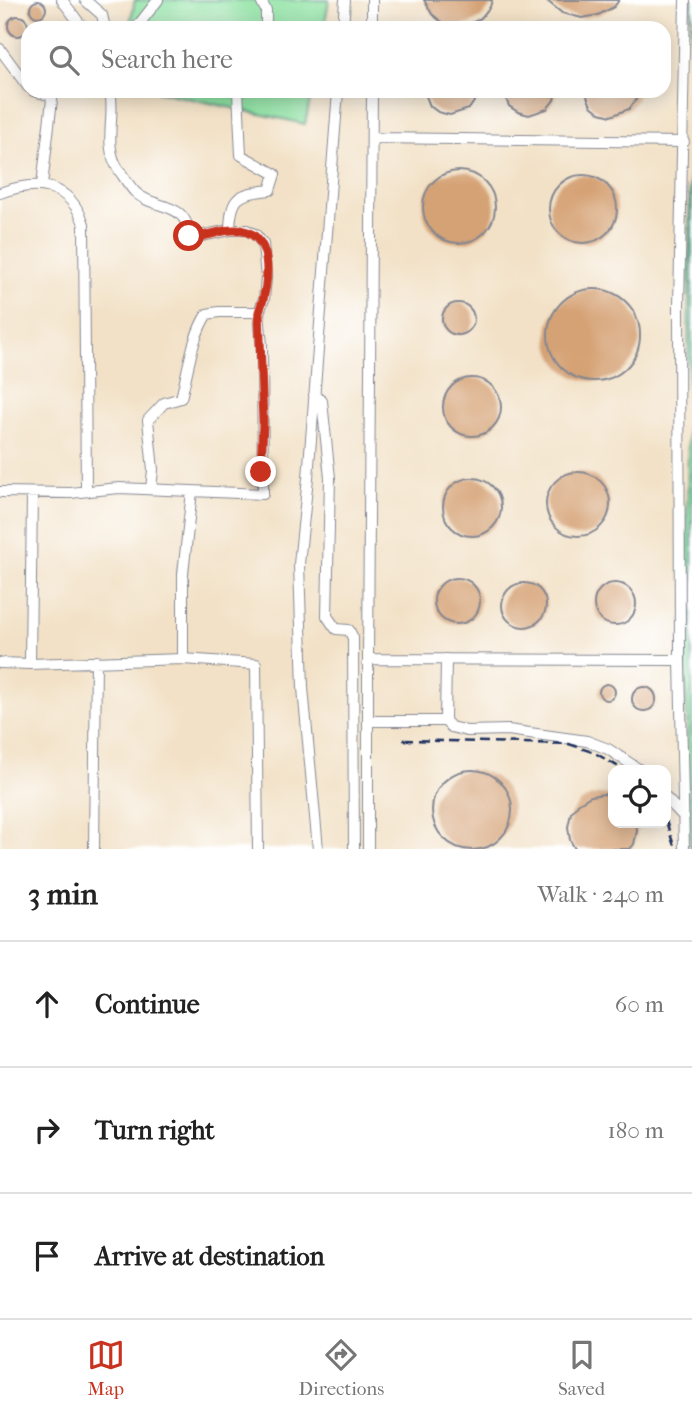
<!DOCTYPE html>
<meta charset="utf-8">
<style>
:root{--surface:#fff;--page:#f2f2f2;--text:#222;--muted:#767676;--line:#e0e0e0;--accent:#c8321e}
body{margin:0;font-family:"IM FELL French Canon",serif;background:var(--page);color:var(--text)}
.controls{position:absolute;right:21px;bottom:21px;display:grid;overflow:hidden;border-radius:14px;box-shadow:0 4px 18px #0003}
.controls button{width:63px;height:63px;display:grid;place-items:center;padding:0;border:0;border-bottom:2px solid var(--line);background:var(--surface);color:var(--text);font:35px sans-serif}
.stop{position:absolute;width:21px;height:21px;margin:-16px;border:5px solid #c8321e;border-radius:50%;background:#fff}
.stop.end{background:#c8321e;border-color:#fff;box-shadow:0 2px 7px #0008}
.list{margin:0;padding:0;list-style:none}
h2{display:flex;justify-content:space-between;align-items:center;height:91px;margin:0;padding:0 28px;font-size:30px}
h2 small{font-size:23px;font-weight:400;color:var(--muted)}
.list li{display:grid;grid-template-columns:46px 1fr auto;gap:21px;align-items:center;box-sizing:border-box;height:126px;padding:0 28px;border-top:2px solid var(--line)}
.list b{display:block;font-size:26px;white-space:nowrap}
.list em{font-size:23px;font-style:normal;color:var(--muted)}
.icon{flex:none;width:38px;height:38px;fill:none;stroke:currentColor;stroke-width:2;stroke-linecap:round;stroke-linejoin:round}
.map{position:relative;flex:none;width:692px;height:849px;overflow:hidden}
.search{position:absolute;background:var(--surface);box-shadow:0 4px 18px #0003;left:21px;right:21px;top:21px;height:77px;display:flex;align-items:center;gap:18px;box-sizing:border-box;padding:0 24px;border-radius:21px;color:var(--muted);font-size:26px}
.sheet{height:469px;background:var(--surface)}
nav{display:flex;justify-content:space-around;align-items:center;box-sizing:border-box;height:98px;border-top:2px solid var(--line);background:var(--surface);font-size:19px;color:var(--muted)}
nav a{display:grid;justify-items:center;gap:4px}
nav .on{color:var(--accent)}
.map>svg:first-child{display:block}
.green{fill:#8ee1a2;stroke:#548880;stroke-width:2}
.building{fill:#d5a275}
.lines{fill:none;stroke-linecap:round;stroke-linejoin:round}
.minor-casing{stroke:#868892;stroke-width:12}
.minor{stroke:#fff;stroke-width:10}
.rail{stroke:#1b2f5e;stroke-width:2.5;stroke-dasharray:10 5;stroke-linecap:butt}
.route{stroke:#c8321e;stroke-width:9}
</style>
<div class="map">
<svg width="692" height="849" viewBox="0 0 692 849">
<rect width="100%" height="100%" fill="#fff"/>
<filter id="ink" filterUnits="userSpaceOnUse"><feTurbulence type="fractalNoise" baseFrequency=".0143" numOctaves="2"/><feDisplacementMap in="SourceGraphic" scale="14" xChannelSelector="R" yChannelSelector="G"/><feConvolveMatrix kernelMatrix="1 2 1 2 8 2 1 2 1" color-interpolation-filters="sRGB"/></filter>
<filter id="wash" filterUnits="userSpaceOnUse"><feTurbulence type="fractalNoise" baseFrequency=".00686" numOctaves="4" result="noise"/><feDisplacementMap in="SourceGraphic" scale="28" xChannelSelector="R" yChannelSelector="G"/><feGaussianBlur stdDeviation="1.57" result="paint"/><feColorMatrix in="noise" values="0 0 0 0 0 0 0 0 0 0 0 0 0 0 0 0 0 1.4 0 .05"/><feComposite in="paint" operator="in"/></filter>
<g filter="url(#wash)">
<rect width="100%" height="100%" fill="#f2e1c6"/>
<path class="green" d="M135,0H329L324,28H129Z
M691,0H692V849H690L686,684Z
M156,91H312L305,124Z"/>
<g id="blocks">
<path class="building" d="M424,0H492L490,7L481,18L470,24L458,26L443,23L432,14Z
M546,0H619L614,7L598,15L582,18L562,13Z
M30 9a8 8 0 1 1 16 0a8 8 0 1 1-16 0Z
M8 26a10 10 0 1 1 20 0a10 10 0 1 1-20 0Z
M424,91H478L475,100L469,109L450,115L438,112L430,106Z
M503,91H556L554,100L547,109L529,115L518,112L509,106Z
M585,91H639L636,100L629,109L611,116L600,113L591,106Z
M423 207a36 36 0 1 1 72 0a36 36 0 1 1-72 0Z
M549 209a34 34 0 1 1 68 0a34 34 0 1 1-68 0Z
M548 335a46 46 0 1 1 92 0a46 46 0 1 1-92 0Z
M442 319a16 16 0 1 1 32 0a16 16 0 1 1-32 0Z
M443 407a29 29 0 1 1 58 0a29 29 0 1 1-58 0Z
M546 504a32 32 0 1 1 64 0a32 32 0 1 1-64 0Z
M443 507a29 29 0 1 1 58 0a29 29 0 1 1-58 0Z
M434 601a23 23 0 1 1 46 0a23 23 0 1 1-46 0Z
M502 605a22 22 0 1 1 44 0a22 22 0 1 1-44 0Z
M594 604a21 21 0 1 1 42 0a21 21 0 1 1-42 0Z
M599 692a8 8 0 1 1 16 0a8 8 0 1 1-16 0Z
M632 699a12 12 0 1 1 24 0a12 12 0 1 1-24 0Z
M432 810a40 40 0 1 1 80 0a40 40 0 1 1-80 0Z
M604,794L613,796V823H636L637,831L634,844L630,849H575L570,840L568,827L571,813L579,803L591,796Z"/>
</g>
</g>
<g filter="url(#ink)">
<use href="#blocks" fill-opacity="0" stroke="#868892" stroke-width="2"/>
<g class="lines">
<defs>
<path id="minor" d="M62,0L83,28
M85,0L102,15L105,28
M260,0L266,10V28
M372,0V28
M136,28L158,0
M343,28L345,0
M0,49L28,87
M33,91L52,96
M110,91C116,117 102,146 119,170C124,177 129,186 135,192C155,211 187,200 189,236L196,237L230,230
M372,91L368,659L680,660
M372,138L684,142
M42,185L53,91
M0,193C37,179 70,183 84,224L86,491
M314,395L322,401L330,478L327,616L336,629L349,630L353,638L354,849
M151,489L153,470L148,420L164,403L181,398C188,372 192,336 207,314L219,312H259
M0,492L70,493L119,488L263,494L262,346L259,312L264,299L266,278L263,244L256,235L247,230H230C231,196 238,194 270,190L275,174L241,155L238,91
M183,659L256,664L258,849
M446,659L445,721L451,727L467,731L508,730L587,741L608,749L640,770
M0,663L30,664L32,494
M30,664L183,659V574L192,491
M368,721H445
M666,798L684,817
M94,849L96,661
M318,849L303,688L299,564L308,478L338,91
M368,849V659
M684,849L680,660L679,307L685,0"/>
</defs>
<use href="#minor" class="minor-casing"/>
<use href="#minor" class="minor"/>
<path class="rail" d="M403,740L569,744L595,753L624,770
M666,821L675,849"/>
</g>
</g>
<g class="lines" filter="url(#ink)">
<path class="route" d="M189,236C204,239 218,230 233,230C276,228 270,284 259,312L263,422L261,472"/>
</g>
</svg>
<div class="controls">
<button><svg class="icon" aria-label="locate" viewBox="0 0 24 24"><circle cx="12" cy="12" r="6"/><path d="M12 2v4M12 18v4M2 12h4M18 12h4"/></svg></button>
</div>
<div class="stop" style="left:189px;top:236px"></div>
<div class="stop end" style="left:261px;top:472px"></div>
<div class="search"><svg class="icon" aria-label="search" viewBox="0 0 24 24"><circle cx="10" cy="10" r="6"/><path d="M15 15l6 6"/></svg>Search here</div>
</div>
<section class="sheet">
<h2>3 min<small>Walk · 240 m</small></h2>
<ul class="list">
<li><svg class="icon" aria-label="ahead" viewBox="0 0 24 24"><path d="M12 20V5M6 11l6-6 6 6"/></svg><div><b>Continue</b></div><em>60 m</em></li>
<li><svg class="icon" aria-label="right" viewBox="0 0 24 24"><path d="M7 20v-9h11M14 6l5 5-5 5"/></svg><div><b>Turn right</b></div><em>180 m</em></li>
<li><svg class="icon" aria-label="arrive" viewBox="0 0 24 24"><path d="M6 21V4h12l-3 4 3 4H6"/></svg><div><b>Arrive at destination</b></div></li>
</ul>
</section>
<nav>
<a class="on"><svg class="icon" aria-label="map" viewBox="0 0 24 24"><path d="M3 6l6-2 6 2 6-2v14l-6 2-6-2-6 2zM9 4v14M15 6v14"/></svg>Map</a>
<a><svg class="icon" aria-label="directions" viewBox="0 0 24 24"><path d="M12 3l9 9-9 9-9-9zM9 14v-3h6M13 9l2 2-2 2"/></svg>Directions</a>
<a><svg class="icon" aria-label="saved" viewBox="0 0 24 24"><path d="M7 4h10v16l-5-4-5 4z"/></svg>Saved</a>
</nav>
